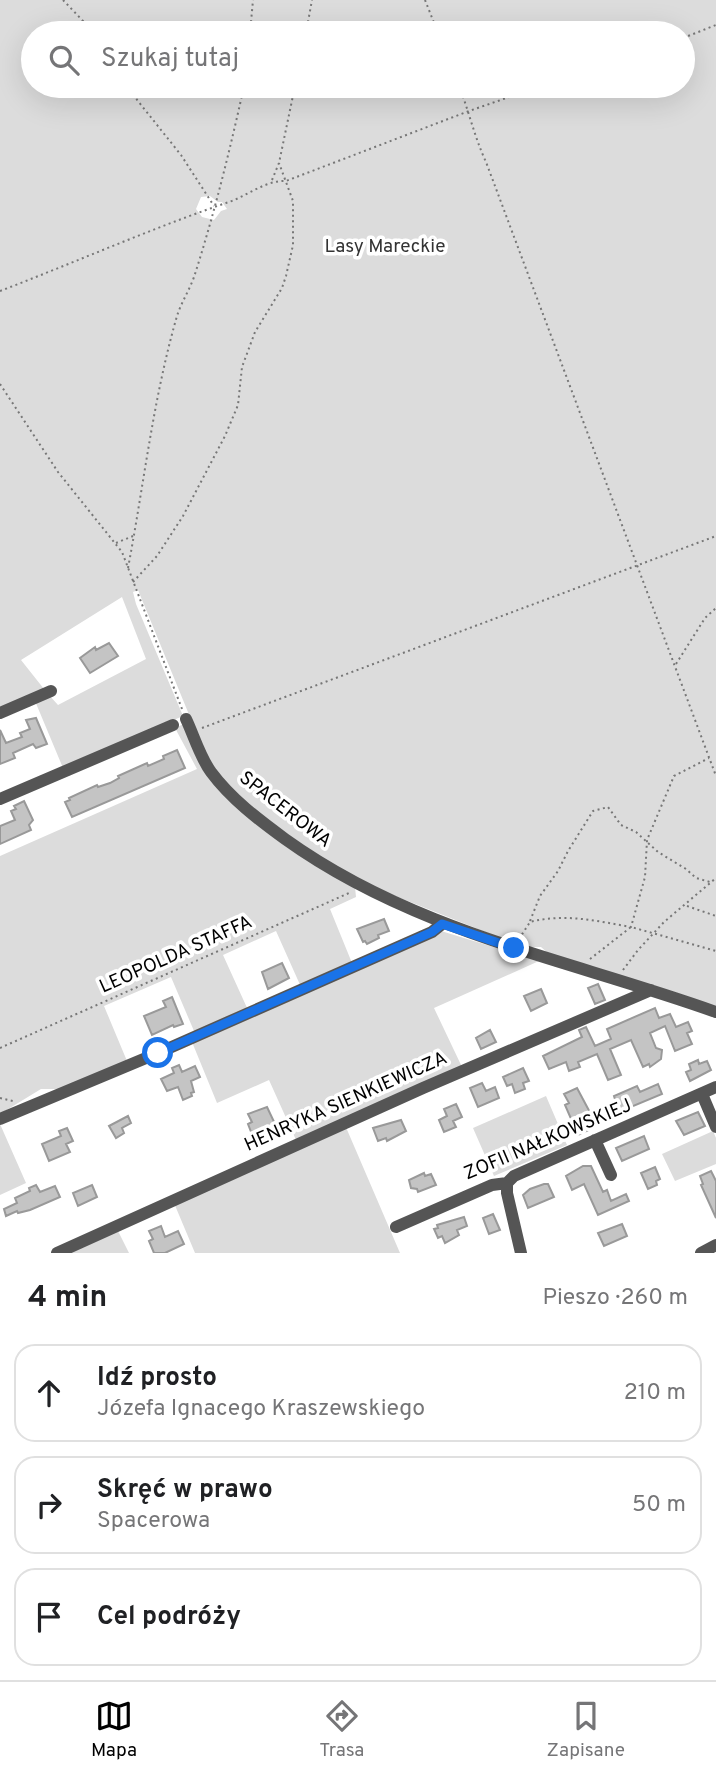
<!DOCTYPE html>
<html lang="pl">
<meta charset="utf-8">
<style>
:root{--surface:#fff;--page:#f6f6f6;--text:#202124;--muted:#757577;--line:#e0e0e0;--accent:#000}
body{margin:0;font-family:Overpass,sans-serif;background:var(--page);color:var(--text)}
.stop{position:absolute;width:21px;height:21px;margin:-16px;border:5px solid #1a73e8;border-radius:50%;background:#fff}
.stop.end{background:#1a73e8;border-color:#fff;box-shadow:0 2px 7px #0008}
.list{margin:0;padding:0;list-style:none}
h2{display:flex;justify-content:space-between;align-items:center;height:91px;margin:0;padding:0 28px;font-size:30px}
h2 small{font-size:23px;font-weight:400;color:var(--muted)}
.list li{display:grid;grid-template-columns:46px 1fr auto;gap:21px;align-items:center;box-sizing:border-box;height:98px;margin:0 14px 14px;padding:0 14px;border:2px solid var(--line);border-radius:21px}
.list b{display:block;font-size:26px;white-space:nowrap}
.list p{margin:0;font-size:23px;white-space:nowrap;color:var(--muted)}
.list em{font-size:23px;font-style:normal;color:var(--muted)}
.icon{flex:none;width:38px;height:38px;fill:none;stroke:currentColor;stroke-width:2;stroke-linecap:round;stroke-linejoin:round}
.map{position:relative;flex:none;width:716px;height:1253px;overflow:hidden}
.search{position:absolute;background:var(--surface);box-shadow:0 7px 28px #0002;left:21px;right:21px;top:21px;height:77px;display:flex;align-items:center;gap:18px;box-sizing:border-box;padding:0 24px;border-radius:38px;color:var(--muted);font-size:26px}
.sheet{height:427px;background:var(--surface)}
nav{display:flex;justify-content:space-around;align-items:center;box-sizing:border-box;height:98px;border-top:2px solid var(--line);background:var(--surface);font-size:19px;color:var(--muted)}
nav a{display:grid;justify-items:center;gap:4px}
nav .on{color:var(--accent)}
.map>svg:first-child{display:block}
.green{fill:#dcdcdc;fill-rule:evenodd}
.building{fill:#c4c4c4;stroke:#999;stroke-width:2}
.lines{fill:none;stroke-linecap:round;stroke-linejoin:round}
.path{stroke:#777;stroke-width:2;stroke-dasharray:2 3.5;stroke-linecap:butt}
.minor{stroke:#555;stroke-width:12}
.route{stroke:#1a73e8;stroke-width:9}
.labels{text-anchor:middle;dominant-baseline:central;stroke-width:7;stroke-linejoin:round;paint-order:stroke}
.park-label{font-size:19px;fill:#333;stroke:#fff}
.street-label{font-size:19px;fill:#000;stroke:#fff}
</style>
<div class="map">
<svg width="716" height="1253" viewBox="0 0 716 1253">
<rect width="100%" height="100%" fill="#fff"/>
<path class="green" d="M0,0H716V1008L549,954L541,947H523L345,876L238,798L208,761L138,590L133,592L136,604L183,716L63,768L35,701L49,695L58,705L146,659L122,597L21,660L44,689L0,708ZM33,33H683V86H33ZM210,196L218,202H222L227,209L221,211L214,220L202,217L196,209L201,197Z
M186,723L210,776L355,887L356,897L330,909L352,963L301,987L276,931L223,955L248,1010L194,1031L171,977L104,1006L127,1061L62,1089H41L0,1114V856L197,769L175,728Z
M441,931L539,961L434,1008L462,1067L296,1140L269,1080L217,1103L192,1042Z
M546,1096L567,1145L494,1176L473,1128Z
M0,1124L26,1183L0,1195Z
M345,1125L400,1253H195L174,1203Z
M713,1131L716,1138V1164L675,1181L662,1154Z
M118,1231L129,1253H68Z"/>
<path class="building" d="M109,643L118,656L90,673L80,658L95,647L96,650Z
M36,718L47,744L36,748L33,744L13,753L15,758L0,764V730L6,743L22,737L20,733L30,729L26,720Z
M177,750L185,768L72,817L65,802L70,800L69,798L97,785L98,787L110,783L119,778L118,776L147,763L148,766L164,759L163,756Z
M24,801L33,820L29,825L31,830L0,844V826L15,820L11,811L16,809L14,806Z
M384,919L389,931L378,935L379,938L367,944L365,941L363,942L357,929Z
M282,963L289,978L268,989L262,972Z
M598,984L605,1000L595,1004L588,988Z
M541,989L547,1003L531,1011L524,996Z
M172,997L183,1024L174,1027L173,1025L152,1035L144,1016L166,1007L163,1001Z
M655,1008L659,1018L670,1014L676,1027L688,1022L692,1031L687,1033L692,1044L675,1051L665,1026L650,1033L656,1048L662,1050L661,1059L650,1067L649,1064L643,1067L631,1040L610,1049L621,1075L608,1080L597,1054L578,1062L580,1067L569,1071L566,1062L549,1069L543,1056L582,1037L579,1030L586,1027L595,1046L611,1039L607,1029Z
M490,1030L496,1042L481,1049L476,1038Z
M698,1060L699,1064L707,1061L711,1070L690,1081L686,1072L691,1070L689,1064Z
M179,1065L182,1072L195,1066L200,1077L191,1081L194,1092L191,1093L192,1096L183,1100L178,1087L167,1091L161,1079L174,1073L172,1068Z
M523,1068L529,1081L523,1083L525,1089L515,1093L512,1084L507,1086L503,1077Z
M482,1083L486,1091L495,1087L499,1098L478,1107L470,1088Z
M658,1084L662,1094L619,1112L614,1096L637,1086L640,1092Z
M577,1088L594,1120L591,1122L593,1128L578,1135L565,1105L569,1103L564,1094Z
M456,1104L462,1117L453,1121L456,1127L444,1132L439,1120L447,1116L444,1109Z
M267,1107L276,1126L253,1137L248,1124L252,1122L248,1114Z
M698,1112L705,1126L684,1135L676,1121Z
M128,1116L131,1123L122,1128L124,1133L116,1138L109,1126Z
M401,1120L406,1131L387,1141L386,1138L378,1141L373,1128Z
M67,1128L73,1141L66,1144L70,1152L49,1161L42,1144L61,1136L59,1131Z
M644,1136L649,1149L622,1161L616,1148Z
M583,1166H591L603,1192L607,1190L611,1201L626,1194L629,1201L598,1215L584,1184L572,1190L566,1176Z
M655,1167L660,1179L656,1181L657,1185L648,1189L641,1173Z
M711,1171L716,1181V1218L701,1185L703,1184L700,1176Z
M424,1173L425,1176L431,1174L436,1185L418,1192L417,1189L411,1188L409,1180Z
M544,1184H548L554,1197L528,1208L523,1195L530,1189Z
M36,1185L40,1192L55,1186L60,1197L30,1210L18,1213L17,1211L6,1216L4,1209L17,1203L15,1198L30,1191L29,1188Z
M92,1185L97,1197L78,1206L73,1193Z
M493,1214L500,1230L489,1234L483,1218Z
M464,1217L467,1226L457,1230L459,1235L445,1243L442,1236L438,1238L434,1229L438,1228L437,1225Z
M622,1224L627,1236L604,1246L598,1233Z
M161,1226L165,1237L178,1231L184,1244L165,1253H154L149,1241L153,1239L149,1231Z"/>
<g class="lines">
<path class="path" d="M63,0L83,21L89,33
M425,0L438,33
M250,33L253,0
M306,33L312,0
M683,38L716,25
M126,86L181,155L214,206
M459,86C469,111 474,136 486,162L716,776
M272,180L279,163L295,86
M0,291C76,262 150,229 226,203C246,197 265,180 286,181L469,111L541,86
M0,384L58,472L122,552L182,709
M116,543L133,536
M128,568C144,484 153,399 177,316C181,303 189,291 194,277C214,215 230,150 244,86
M133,582L157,556L183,516L225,436L238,405L242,367L255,332L282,288L286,276L293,245V201L279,163
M676,664L705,618L716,608
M202,728L716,536
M687,906L716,916
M530,921L540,896L558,871L568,851L593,811L608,807L621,825L636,832L658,852L686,869L696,878L710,882
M519,939L530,922C564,913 597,921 631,927L645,877L647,840L674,776L709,758
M590,959L631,927L716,951
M623,970L638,950L664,922L716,878
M0,1048L349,893
M0,1098L13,1101"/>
<path class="minor" d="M0,713L51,691
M186,719C194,736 200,757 211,772C231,799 259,820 285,839C416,933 568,959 716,1012
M0,799L173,725
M702,1094L716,1127
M0,1119L158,1053L432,932L442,924
M595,1140L611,1175
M507,1183V1193L521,1253
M396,1227L492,1185L507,1183L514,1176L716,1087
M57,1253L423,1088L651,990
M701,1253L716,1245"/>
</g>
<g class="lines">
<path class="route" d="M158,1053L432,932L442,924L514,948"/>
</g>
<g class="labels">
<g class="park-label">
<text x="385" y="247">Lasy Mareckie</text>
</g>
<g class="street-label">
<text transform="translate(285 810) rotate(38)">SPACEROWA</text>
<text transform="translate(176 955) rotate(-24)">LEOPOLDA STAFFA</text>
<text transform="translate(346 1102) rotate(-24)">HENRYKA SIENKIEWICZA</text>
<text transform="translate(548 1140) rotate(-23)">ZOFII NAŁKOWSKIEJ</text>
</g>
</g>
</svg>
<div class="stop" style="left:158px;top:1053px"></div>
<div class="stop end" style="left:514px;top:948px"></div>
<div class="search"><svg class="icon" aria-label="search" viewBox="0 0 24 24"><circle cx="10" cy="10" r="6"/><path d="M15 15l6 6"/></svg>Szukaj tutaj</div>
</div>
<section class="sheet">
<h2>4 min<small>Pieszo · 260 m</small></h2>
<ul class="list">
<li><svg class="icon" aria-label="ahead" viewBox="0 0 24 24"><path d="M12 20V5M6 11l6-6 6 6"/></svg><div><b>Idź prosto</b><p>Józefa Ignacego Kraszewskiego</p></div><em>210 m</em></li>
<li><svg class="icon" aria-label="right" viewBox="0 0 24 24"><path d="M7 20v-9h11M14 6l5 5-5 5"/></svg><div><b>Skręć w prawo</b><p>Spacerowa</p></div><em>50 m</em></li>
<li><svg class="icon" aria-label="arrive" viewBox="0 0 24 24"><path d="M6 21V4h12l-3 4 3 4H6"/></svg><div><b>Cel podróży</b></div></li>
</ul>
</section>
<nav>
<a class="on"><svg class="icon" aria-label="map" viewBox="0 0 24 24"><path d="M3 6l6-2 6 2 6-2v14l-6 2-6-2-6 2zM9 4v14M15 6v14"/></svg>Mapa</a>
<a><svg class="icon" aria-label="directions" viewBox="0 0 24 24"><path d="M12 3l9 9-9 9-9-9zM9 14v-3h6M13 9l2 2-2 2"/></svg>Trasa</a>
<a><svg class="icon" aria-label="saved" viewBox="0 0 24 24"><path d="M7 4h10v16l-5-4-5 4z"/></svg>Zapisane</a>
</nav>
